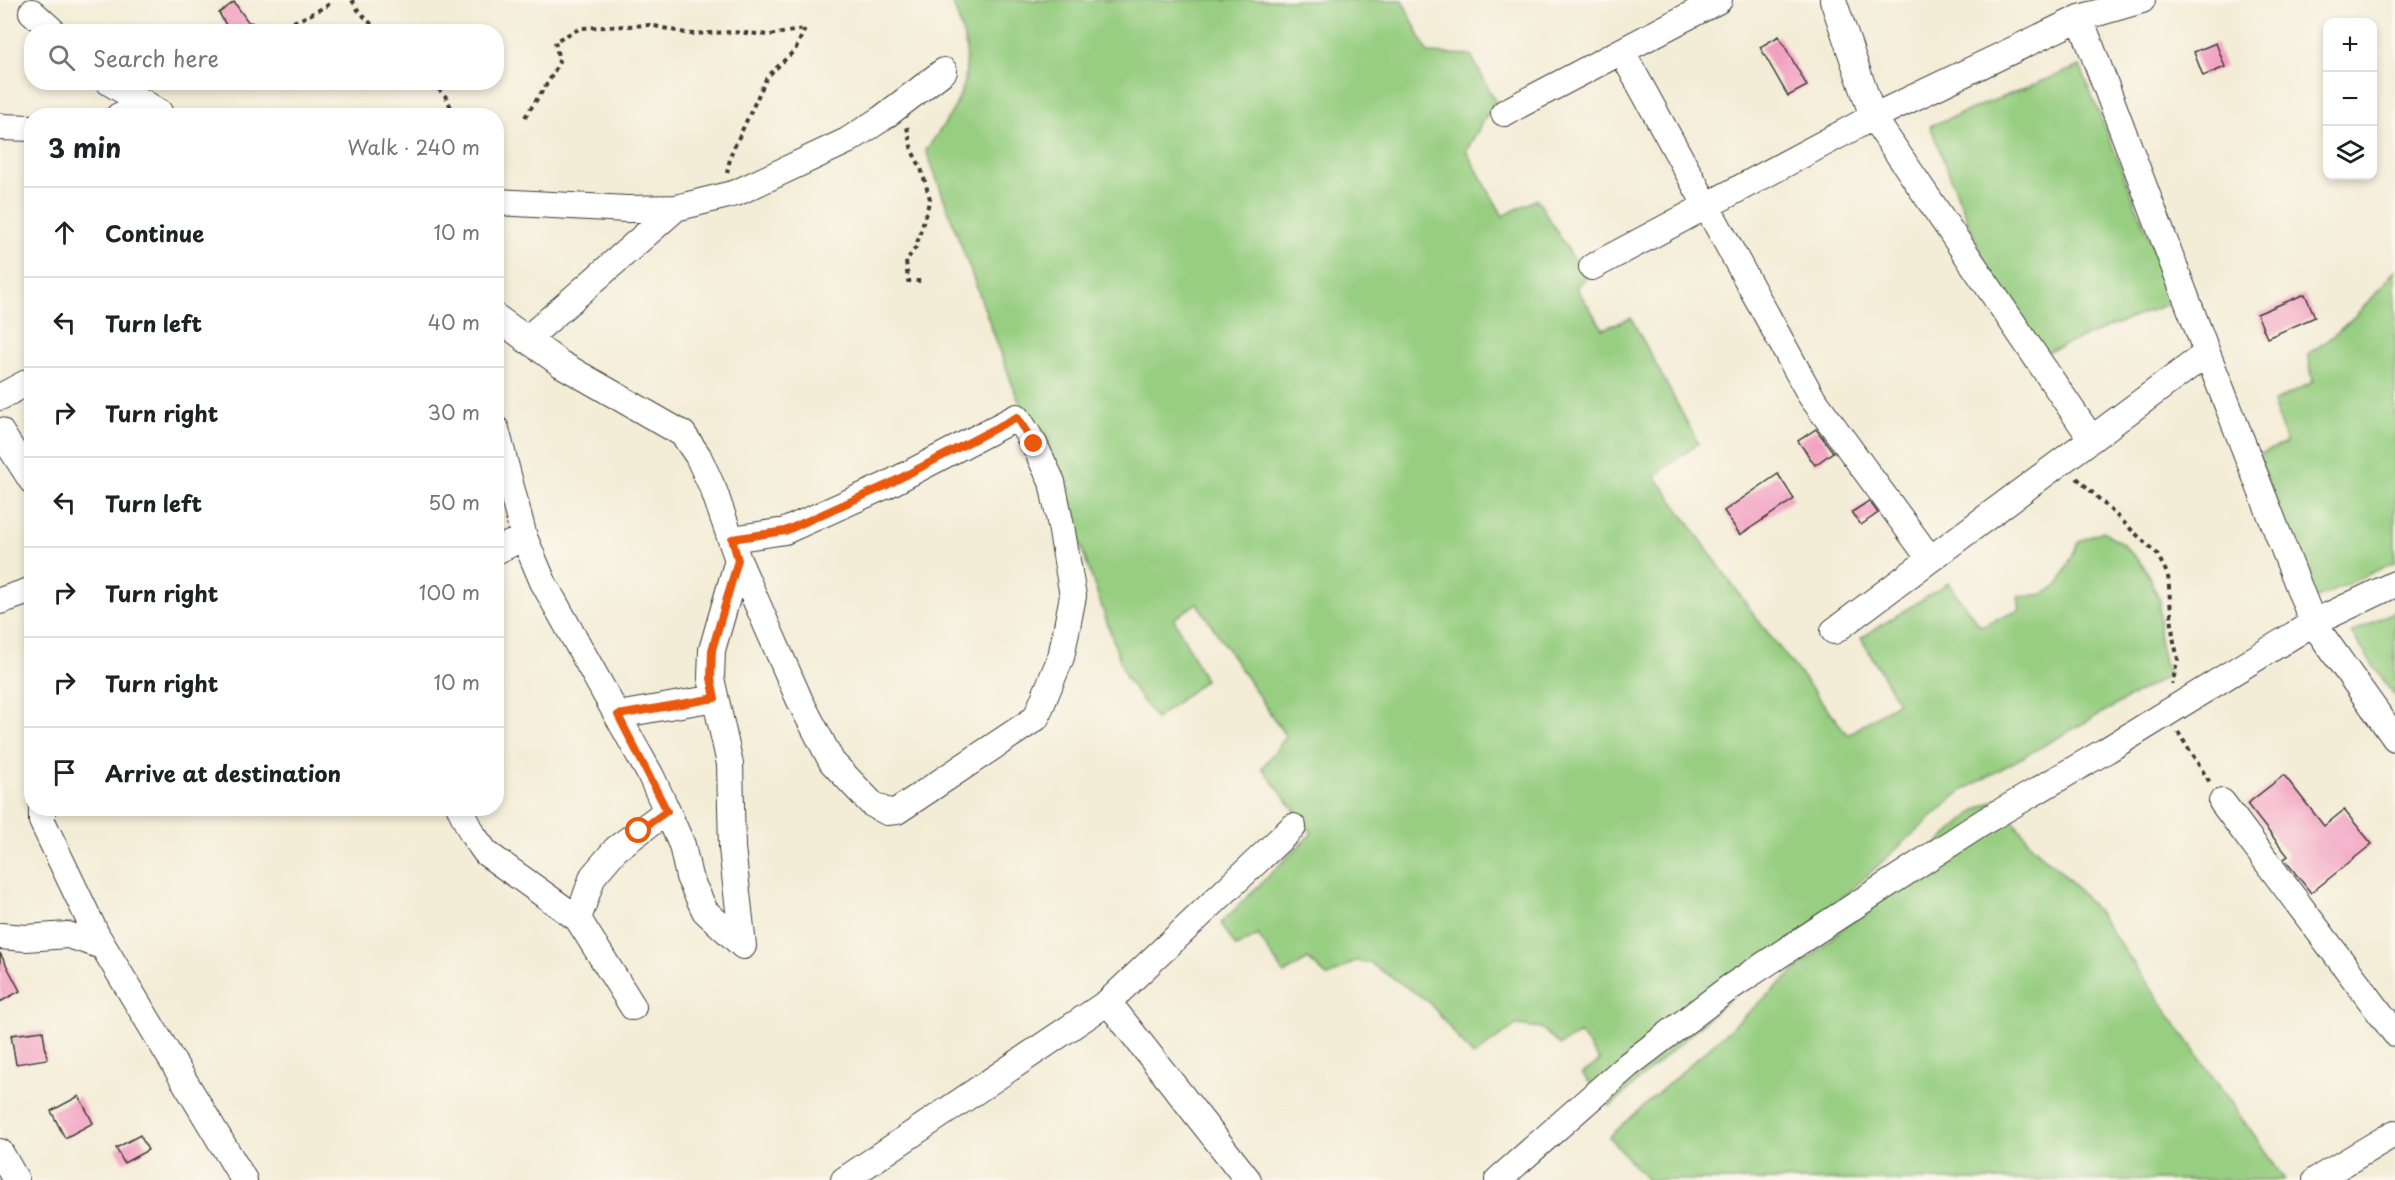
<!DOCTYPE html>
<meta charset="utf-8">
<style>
:root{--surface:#fff;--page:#f2f2f2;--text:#202124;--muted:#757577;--line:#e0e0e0}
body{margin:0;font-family:"Playpen Sans",sans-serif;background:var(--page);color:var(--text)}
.controls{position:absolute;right:18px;top:18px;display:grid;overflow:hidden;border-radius:12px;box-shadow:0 3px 9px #0003}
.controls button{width:54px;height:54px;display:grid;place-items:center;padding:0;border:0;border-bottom:2px solid var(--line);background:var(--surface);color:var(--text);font:30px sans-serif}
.stop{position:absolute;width:18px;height:18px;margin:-14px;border:4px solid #ea580c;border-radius:50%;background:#fff}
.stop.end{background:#ea580c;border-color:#fff;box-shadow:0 2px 6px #0008}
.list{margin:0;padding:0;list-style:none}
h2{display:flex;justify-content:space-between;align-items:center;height:78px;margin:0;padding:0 24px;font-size:26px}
h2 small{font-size:20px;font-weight:400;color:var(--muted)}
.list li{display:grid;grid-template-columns:39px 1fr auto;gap:18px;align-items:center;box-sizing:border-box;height:90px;padding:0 24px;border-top:2px solid var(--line)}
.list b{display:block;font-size:22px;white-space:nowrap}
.list em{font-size:20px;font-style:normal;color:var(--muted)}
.icon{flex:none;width:33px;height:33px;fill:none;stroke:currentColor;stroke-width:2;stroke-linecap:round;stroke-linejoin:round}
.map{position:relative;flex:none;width:2395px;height:1180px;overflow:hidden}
.search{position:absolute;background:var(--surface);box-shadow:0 3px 9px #0003;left:24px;top:24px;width:480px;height:66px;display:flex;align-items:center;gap:15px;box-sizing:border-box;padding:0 21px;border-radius:24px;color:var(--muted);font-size:22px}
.panel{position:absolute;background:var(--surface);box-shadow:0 3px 9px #0003;left:24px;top:108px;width:480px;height:708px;border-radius:24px}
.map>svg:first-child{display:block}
.green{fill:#97ce81;stroke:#5a754e;stroke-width:1.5}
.building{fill:#f2a1c1}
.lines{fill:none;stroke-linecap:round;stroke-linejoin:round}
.minor-casing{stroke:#3c3b38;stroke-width:28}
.path{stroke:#3c3b38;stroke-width:4;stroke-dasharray:4.5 4.5;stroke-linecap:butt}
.minor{stroke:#fff;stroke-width:26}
.route{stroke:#ea580c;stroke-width:8}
</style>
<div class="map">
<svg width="2395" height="1180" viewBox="0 0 2395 1180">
<rect width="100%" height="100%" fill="#fbf7ec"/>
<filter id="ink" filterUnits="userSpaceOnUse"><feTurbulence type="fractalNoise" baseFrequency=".0167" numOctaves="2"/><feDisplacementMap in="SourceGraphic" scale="12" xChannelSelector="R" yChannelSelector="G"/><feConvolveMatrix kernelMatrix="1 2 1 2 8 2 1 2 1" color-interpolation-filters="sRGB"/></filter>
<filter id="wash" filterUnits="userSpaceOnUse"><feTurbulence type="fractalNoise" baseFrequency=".008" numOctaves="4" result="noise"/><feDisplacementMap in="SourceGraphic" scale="24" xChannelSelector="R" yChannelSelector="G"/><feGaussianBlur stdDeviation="1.35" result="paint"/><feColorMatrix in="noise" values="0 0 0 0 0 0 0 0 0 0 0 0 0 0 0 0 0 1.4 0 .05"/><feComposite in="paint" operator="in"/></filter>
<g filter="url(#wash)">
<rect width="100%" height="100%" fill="#f3ecd6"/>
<path class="green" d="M952,0H1402L1428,53L1471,55L1495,101L1466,151L1503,216L1537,199L1586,279L1576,287L1603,329L1631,318L1698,443L1655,476L1757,619L1848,735L1898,702L1861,638L1948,583L1980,626L2020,610L2018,597L2044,594L2059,584L2079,541L2103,531L2123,544L2145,568L2160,601L2159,640L2164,662L2170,675L1960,792L1610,1106L1582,1074L1600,1061L1580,1033L1560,1045L1541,1028L1516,1025L1473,1056L1428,1001L1370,963L1355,961L1328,977L1308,959L1284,974L1258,935L1236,947L1221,923L1312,833L1262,768L1286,737L1197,603L1174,619L1205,680L1156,719L1126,678L1054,467L1017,397L926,150C950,117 970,92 966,49C964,33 957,16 952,0Z
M2080,66L2175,301L2024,361L1930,126Z
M2395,270V562L2311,601L2258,455L2286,443L2273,402L2313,382L2308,354C2342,332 2370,303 2395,270Z
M2395,611V697L2351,633Z
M1998,799L2032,846L2063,873L2097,911L2285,1180H1647L1609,1137L1964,820L1979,808Z"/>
<g id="blocks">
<path class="building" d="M234,2L249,23L236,32H230L219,13Z
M1779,36L1807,86L1788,96L1760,47Z
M2216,43L2225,67L2203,76L2194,52Z
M2305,294L2315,317L2267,338L2257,314Z
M1816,429L1833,452L1815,465L1798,441Z
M1778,474L1794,499L1740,535L1724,511Z
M1869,501L1878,513L1861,525L1852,512Z
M2284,775L2324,826L2344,810L2372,844L2311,893L2284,859L2288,856L2247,804Z
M0,953L20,991L0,1002Z
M43,1031L47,1059L16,1064L11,1035Z
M79,1096L93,1123L65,1138L51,1111Z
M140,1135L148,1150L124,1163L116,1148Z"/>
</g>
</g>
<g filter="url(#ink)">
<use href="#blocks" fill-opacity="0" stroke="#3c3b38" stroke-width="1.5"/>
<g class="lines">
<defs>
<path id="minor" d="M1833,0L1873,117L2091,438
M32,12L54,32
M2080,18L2207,353L2313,623L2395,738
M1622,52L1811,396L1930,559
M109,82L157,111
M1504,113L1719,0
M119,116L130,112H159
M0,127L32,128
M496,202L627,209L676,208L736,193L847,141L881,119L944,71
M1592,267L1873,117L2080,18L2142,0
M496,317L561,364L683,434L698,456L714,491L738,560L800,701L832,762L872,804L887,812L897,811L1036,718L1061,657L1073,596L1061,526L1052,482L1034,444L1017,417L887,485L785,531L732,539
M526,340L676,208
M0,397L32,380
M496,429L524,537L543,582L651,776L667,811
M0,431L32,481
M496,551L524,537
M738,560L712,650L711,678L730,764L732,848L743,946
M0,601L32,590
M1834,631L2207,353
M618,715L715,698
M2222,802L2395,1033
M42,808V821L97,936L244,1180
M460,808L473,835L486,853L578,919L633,1007
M578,919L593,876L616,849L667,811L682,845L689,877L705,911L743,946
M0,936L26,938L68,935L102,946
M1108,1002L1248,1180
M0,1152L16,1180
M844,1180L1108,1002L1293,827
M1498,1180L1628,1065L1729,988L1805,938L1985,821L2107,750L2313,623L2395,584
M2316,1180L2395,1133"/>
</defs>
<use href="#minor" class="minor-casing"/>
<path class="path" d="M352,0L358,10L379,32
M249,23C278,33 303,19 328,5L331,0
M432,82L446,97L455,116
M525,117L549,81L559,62L555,41L581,28L650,25L690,34L733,32L770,35L805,29
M907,127L912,151L921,168L930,199L916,247L906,261L908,281H921
M727,173L731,154L767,77L795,50L805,29
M2077,478L2157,554L2168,575L2173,637L2178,659L2172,684
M2178,732L2211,784"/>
<use href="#minor" class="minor"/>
</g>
</g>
<g class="lines" filter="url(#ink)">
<path class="route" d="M639,831L667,811L618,715L715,698L711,678L712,650L738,560L732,539L785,531L887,485L1017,417L1034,444"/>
</g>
</svg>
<div class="controls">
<button>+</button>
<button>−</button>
<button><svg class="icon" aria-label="layers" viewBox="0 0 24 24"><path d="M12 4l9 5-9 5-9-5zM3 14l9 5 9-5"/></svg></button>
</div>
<div class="stop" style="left:639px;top:831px"></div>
<div class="stop end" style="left:1034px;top:444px"></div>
<div class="search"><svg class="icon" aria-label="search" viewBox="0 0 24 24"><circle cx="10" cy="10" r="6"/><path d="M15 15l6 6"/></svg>Search here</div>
<section class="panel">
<h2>3 min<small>Walk · 240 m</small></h2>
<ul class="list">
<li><svg class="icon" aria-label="ahead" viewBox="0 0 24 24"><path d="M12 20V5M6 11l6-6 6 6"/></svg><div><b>Continue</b></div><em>10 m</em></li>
<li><svg class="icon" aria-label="left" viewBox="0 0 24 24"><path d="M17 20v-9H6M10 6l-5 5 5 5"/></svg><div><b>Turn left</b></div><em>40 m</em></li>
<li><svg class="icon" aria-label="right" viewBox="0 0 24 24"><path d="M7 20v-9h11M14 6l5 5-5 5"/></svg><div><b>Turn right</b></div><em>30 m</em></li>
<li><svg class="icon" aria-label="left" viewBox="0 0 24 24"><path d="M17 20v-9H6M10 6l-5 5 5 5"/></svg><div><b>Turn left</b></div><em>50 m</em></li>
<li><svg class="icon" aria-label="right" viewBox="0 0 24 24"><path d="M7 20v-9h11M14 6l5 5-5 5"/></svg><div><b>Turn right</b></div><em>100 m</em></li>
<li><svg class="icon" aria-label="right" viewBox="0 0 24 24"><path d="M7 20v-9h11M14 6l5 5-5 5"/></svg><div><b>Turn right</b></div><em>10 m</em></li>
<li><svg class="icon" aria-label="arrive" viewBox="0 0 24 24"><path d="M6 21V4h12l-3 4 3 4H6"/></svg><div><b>Arrive at destination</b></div></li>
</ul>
</section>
</div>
